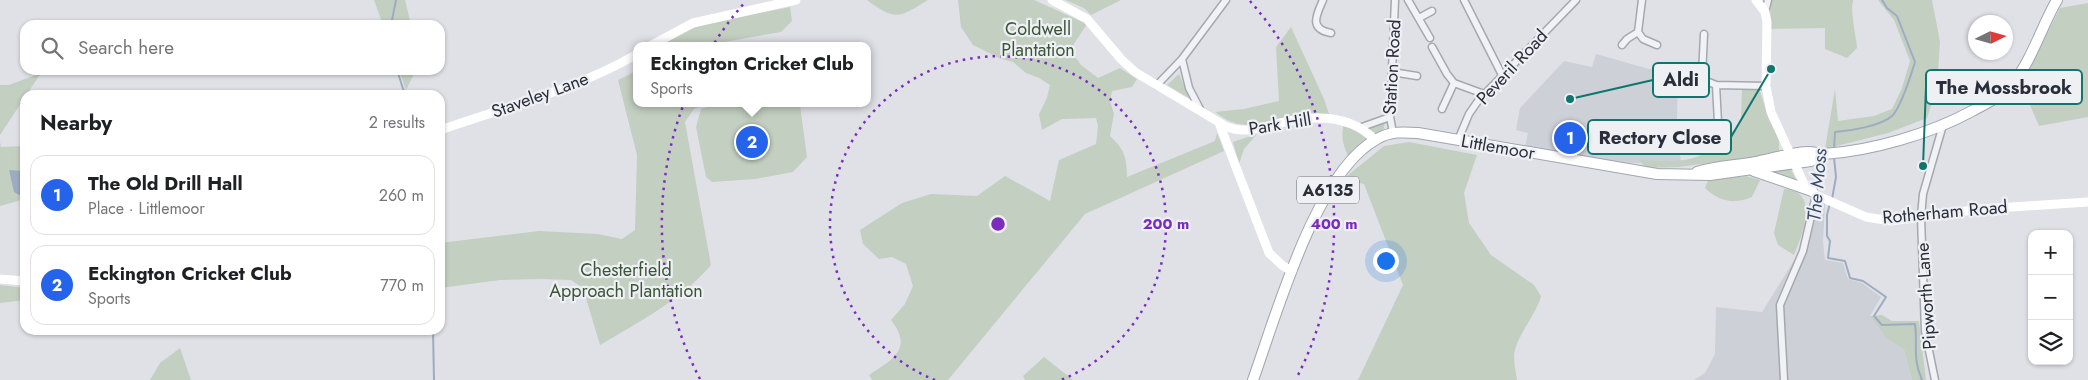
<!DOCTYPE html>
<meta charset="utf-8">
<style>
:root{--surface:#fff;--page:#f6f6f6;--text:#202124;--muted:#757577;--line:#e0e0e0;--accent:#2563eb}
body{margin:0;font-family:Jost,sans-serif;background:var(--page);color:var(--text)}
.controls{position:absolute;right:15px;bottom:15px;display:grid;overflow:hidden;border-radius:10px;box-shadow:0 1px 4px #0004}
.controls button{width:45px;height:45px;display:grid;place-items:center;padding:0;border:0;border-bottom:1px solid var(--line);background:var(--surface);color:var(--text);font:25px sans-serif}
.compass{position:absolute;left:1968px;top:15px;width:45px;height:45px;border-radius:50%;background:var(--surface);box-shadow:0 1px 4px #0004;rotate:85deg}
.you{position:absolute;left:1385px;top:260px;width:18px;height:18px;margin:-12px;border:4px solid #fff;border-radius:50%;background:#1a73e8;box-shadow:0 0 0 8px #1a73e833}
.badge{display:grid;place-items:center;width:32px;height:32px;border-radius:50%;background:var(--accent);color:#fff;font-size:16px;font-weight:700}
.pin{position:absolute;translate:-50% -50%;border:2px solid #fff;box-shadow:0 1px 5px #0006}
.popup{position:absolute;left:633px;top:42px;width:238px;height:65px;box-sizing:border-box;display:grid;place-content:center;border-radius:10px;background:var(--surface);filter:drop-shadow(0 1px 4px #0005);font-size:16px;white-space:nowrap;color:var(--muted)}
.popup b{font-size:19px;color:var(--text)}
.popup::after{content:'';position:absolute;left:50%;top:100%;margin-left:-10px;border:10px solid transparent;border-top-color:var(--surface)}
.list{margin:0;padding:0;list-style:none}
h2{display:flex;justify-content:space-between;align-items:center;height:65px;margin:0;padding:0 20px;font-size:21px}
h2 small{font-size:16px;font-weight:400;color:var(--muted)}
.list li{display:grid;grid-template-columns:32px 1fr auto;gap:15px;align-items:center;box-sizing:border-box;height:80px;margin:0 10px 10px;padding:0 10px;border:1px solid var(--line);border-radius:15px}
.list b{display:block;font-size:19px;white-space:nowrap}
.list p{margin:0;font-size:16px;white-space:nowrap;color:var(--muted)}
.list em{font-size:16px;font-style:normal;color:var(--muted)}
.icon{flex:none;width:28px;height:28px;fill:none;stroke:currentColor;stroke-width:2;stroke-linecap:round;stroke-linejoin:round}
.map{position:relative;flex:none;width:2088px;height:380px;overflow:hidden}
.search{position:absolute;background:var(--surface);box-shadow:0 1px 4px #0004;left:20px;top:20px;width:425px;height:55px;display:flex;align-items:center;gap:12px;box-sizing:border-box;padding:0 18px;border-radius:15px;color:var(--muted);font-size:19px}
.panel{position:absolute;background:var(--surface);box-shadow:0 1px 4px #0004;left:20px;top:90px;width:425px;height:245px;border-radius:15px}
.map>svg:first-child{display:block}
.built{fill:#cdd0d7}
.green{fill:#c3cfc1}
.water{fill:#9eacc2}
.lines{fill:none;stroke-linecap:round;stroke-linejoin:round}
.stream{stroke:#9eacc2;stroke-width:2}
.street-casing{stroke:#a5a8af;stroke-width:9}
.primary-casing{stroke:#a0a5b0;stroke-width:12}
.street{stroke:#f1f2f5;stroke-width:6}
.secondary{stroke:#fff;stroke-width:9}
.primary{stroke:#fff;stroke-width:10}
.ring{fill:none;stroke:#7b2cbf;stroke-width:2.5;stroke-dasharray:2.5 5}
.labels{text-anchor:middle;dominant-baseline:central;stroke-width:4.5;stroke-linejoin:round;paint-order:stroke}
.shield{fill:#eef0f4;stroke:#656872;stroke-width:1}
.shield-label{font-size:16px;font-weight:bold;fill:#2a2e3b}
.park-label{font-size:18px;fill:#3b5539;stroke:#eef0f4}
.street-label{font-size:18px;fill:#2a2e3b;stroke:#eef0f4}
.water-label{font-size:19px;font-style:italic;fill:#394a6a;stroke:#eef0f4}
.centre{fill:#7b2cbf;stroke:#eef0f4;stroke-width:2.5}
.ring-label{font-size:15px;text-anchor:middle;font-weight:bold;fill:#7b2cbf;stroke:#eef0f4;stroke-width:4.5;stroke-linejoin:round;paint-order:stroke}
.leader{fill:none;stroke:#0f766e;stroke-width:2}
.callout-dot{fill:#0f766e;stroke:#eef0f4;stroke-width:2}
.callout{fill:#eef0f4;stroke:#0f766e;stroke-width:2}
.callout-label{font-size:19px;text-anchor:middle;font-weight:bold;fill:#2a2e3b}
</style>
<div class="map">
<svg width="2088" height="380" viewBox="0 0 2088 380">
<rect width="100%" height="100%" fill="#dfe1e6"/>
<path class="built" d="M1596,54L1649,69L1678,71L1677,116L1681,165L1612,162L1525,147L1528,133L1516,130L1520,108L1564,61L1592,67Z
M1819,201L1825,203L1823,242L1825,260L1843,263L1848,279L1862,283L1881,297L1870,316L1886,338L1904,350L1912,380H1694L1705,373L1715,354L1716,307L1762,312L1793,262L1803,254L1811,235Z"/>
<path class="green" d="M374,0H405L411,25H383Z
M867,0H928C899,18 895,21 867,0Z
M958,0H1034L1087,24L1070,50L1081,65L1098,78L1120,68L1137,79L1132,87L1112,91L1110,101L1114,114L1110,136C1124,149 1127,157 1127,177L1215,141L1217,133L1224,151L1085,214L948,380H872L869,375C892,360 914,349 891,320L905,304L913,286L906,264L892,257L879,259L863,244L860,230L902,203L931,194L977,196L1005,176L1050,201L1059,160L1096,144L1098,126L1096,118L1062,119L1042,130L1039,114L1047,98L1050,85L1039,78L1026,73L1013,62L999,58L973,45L961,27Z
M1065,0H1121L1091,15L1084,8Z
M1771,0H1853C1850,13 1856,34 1857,48L1847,58L1825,49V28L1769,29Z
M1878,0H1932L1940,42L1937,87L1927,118L1888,133L1825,149L1835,89L1838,121L1874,116L1892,109L1902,88L1910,61L1894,20Z
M2088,3V117L2039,126L2021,84L2060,8Z
M790,7L792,21L781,32L701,46H657L680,33L701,25Z
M1291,27L1324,99L1329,114C1320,114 1310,113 1301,114C1266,119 1248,137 1215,112L1244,109L1279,101L1276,47Z
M637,57V103H708L694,109L685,122L711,265C681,300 639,322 600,345L583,288L571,280L541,279L500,280L440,288V243L539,231L598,234L622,239L635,230L637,155L618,80L634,72Z
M399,70H416L406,90Z
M41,73L0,135V85H9Z
M1179,74L1189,98L1167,85Z
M1742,88H1759L1769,120L1779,137V154L1678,167L1645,168L1640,160C1660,161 1698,165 1711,147L1722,145V135L1737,129L1741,121Z
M798,103L800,105L807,157L793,172L755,179L712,182L706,177L696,127L701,109L720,103Z
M1385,122L1384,128L1379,134L1369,131L1368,128Z
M1344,124L1356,129L1368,139L1349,158C1344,147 1340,137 1344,124Z
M1257,134L1244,149L1239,164L1233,142Z
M0,142L1,147L25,146V171H9L19,195L25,193V199L0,206Z
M1409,142L1477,155L1464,193L1469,223L1491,255L1534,285L1541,296C1536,316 1515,337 1514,356C1514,364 1516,373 1517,380H1358L1403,285L1364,184L1354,182L1347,176L1384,146Z
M1790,168L1799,185L1765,172Z
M1746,176L1760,180L1752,197C1735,205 1718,201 1705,188L1708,180Z
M1784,189C1821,191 1802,235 1794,255L1778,245L1774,233Z
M0,285L25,288V300L0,303Z
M1882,315L1892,321H1919L1926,380H1912L1904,350L1886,338L1870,316Z
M180,348L191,380H150L160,363Z
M1044,357L1073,380H1025L1023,376Z"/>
<path class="water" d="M9,170L25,171V193L19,195L14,192Z"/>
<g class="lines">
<path class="stream" d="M391,25L396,0
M397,70L405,95
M1834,149L1835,132C1849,131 1881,126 1892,116C1901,107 1911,75 1915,62L1897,16L1887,8L1882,0
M1832,199L1836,177L1834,157
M1830,203L1827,215V236L1830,241L1828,258L1845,261L1850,278L1863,281L1886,297L1874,316L1882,325L1915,324C1918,347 1912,357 1922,380
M433,330L434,380"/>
<defs>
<path id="street" d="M1323,0C1317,14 1308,29 1331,33
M1408,0L1430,38
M1464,0L1502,75
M1642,0L1638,32L1643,39L1657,45
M1765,12L1768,0
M1419,18L1432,11
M1704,34L1702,76L1704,80L1716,85L1766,86
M1622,45L1627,39L1638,32
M1432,47L1447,74L1454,83L1484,94
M1182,59L1189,88L1201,111
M1392,72L1417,76
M1157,85L1182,59L1226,0
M1716,85L1719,141
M1442,109L1454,83
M1362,127L1390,117
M1393,133L1390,117L1395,0
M1458,140L1469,114L1478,101L1576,0
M1784,380L1780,305L1803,251L1816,195
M1935,380L1925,331L1921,217L1923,194L1943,125"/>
<path id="primary" d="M1754,171L1812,191
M1697,172C1718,165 1739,166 1760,161C1776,158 1792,152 1809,152C1814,152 1819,154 1824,154C1871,151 1930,134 1972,111C1985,104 2000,97 2010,86C2031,64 2041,27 2057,0
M1253,380C1276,316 1316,171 1377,139C1390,131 1404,132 1418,133L1657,174L1710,175L1811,161L1822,154"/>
</defs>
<use href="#street" class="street-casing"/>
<use href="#primary" class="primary-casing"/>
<use href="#street" class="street"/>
<path class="secondary" d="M1052,0L1087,19L1121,59L1135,72L1227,127C1246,134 1262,127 1280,123C1313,115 1350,114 1375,140
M1756,0L1765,12L1767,22L1766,86L1771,112L1804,184L1816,195L1866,217L1891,221L1981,209L2088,202
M650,46L693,23L796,0
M1219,123L1269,253L1283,266L1292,271
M440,130C503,108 580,88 637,54
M0,279L25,281"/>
<use href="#primary" class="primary"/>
</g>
<g class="ring">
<path d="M935 380A168 168 0 1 1 1061 380"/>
<path d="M700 379A336 336 0 0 1 746 1M1250 1A336 336 0 0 1 1296 379"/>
</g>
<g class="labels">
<rect class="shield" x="1297" y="176.5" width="62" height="27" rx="4"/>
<g class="shield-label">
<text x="1328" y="190">A6135</text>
</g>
<g class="park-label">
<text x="1038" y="29">Coldwell<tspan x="1038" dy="21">Plantation</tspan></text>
<text x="626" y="270">Chesterfield<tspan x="626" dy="21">Approach Plantation</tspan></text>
</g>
<g class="street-label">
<text transform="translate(1392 67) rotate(-87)">Station Road</text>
<text transform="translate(1512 67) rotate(-47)">Peveril Road</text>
<text transform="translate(540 95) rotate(-20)">Staveley Lane</text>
<text transform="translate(1280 124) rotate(-9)">Park Hill</text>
<text transform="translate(1498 147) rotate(10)">Littlemoor</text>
<text transform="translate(1945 212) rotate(-5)">Rotherham Road</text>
<text transform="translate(1926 296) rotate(-94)">Pipworth Lane</text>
</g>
<g class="water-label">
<text transform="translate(1817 185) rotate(-85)">The Moss</text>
</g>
</g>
<circle cx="998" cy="224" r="8" class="centre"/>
<g class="ring-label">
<text x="1166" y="229">200 m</text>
<text x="1334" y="229">400 m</text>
</g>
<path class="leader" d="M1570 99L1653 80M1923 166L1926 87M1771 69L1731 137"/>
<g class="callout-dot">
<circle cx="1570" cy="99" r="5"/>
<circle cx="1923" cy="166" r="5"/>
<circle cx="1771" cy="69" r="5"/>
</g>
<g class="callout">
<rect x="1653" y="63" width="56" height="34" rx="5"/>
<rect x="1926" y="70" width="156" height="34" rx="5"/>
<rect x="1588" y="120" width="143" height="34" rx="5"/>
</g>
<g class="callout-label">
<text x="1681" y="86">Aldi</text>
<text x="2004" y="94">The Mossbrook</text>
<text x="1660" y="144">Rectory Close</text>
</g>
</svg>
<div class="controls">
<button>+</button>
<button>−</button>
<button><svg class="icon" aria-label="layers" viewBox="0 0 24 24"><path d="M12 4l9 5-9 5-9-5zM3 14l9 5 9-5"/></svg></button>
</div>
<svg class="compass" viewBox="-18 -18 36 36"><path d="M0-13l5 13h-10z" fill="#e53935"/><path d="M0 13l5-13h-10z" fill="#757577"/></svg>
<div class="you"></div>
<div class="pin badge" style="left:1570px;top:138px">1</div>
<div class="pin badge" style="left:752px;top:142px">2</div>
<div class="popup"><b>Eckington Cricket Club</b>Sports</div>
<div class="search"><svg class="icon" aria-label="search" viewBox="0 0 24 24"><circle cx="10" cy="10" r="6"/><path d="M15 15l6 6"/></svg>Search here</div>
<section class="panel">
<h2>Nearby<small>2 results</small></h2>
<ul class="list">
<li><span class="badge">1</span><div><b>The Old Drill Hall</b><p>Place · Littlemoor</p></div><em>260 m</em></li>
<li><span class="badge">2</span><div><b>Eckington Cricket Club</b><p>Sports</p></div><em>770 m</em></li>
</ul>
</section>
</div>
